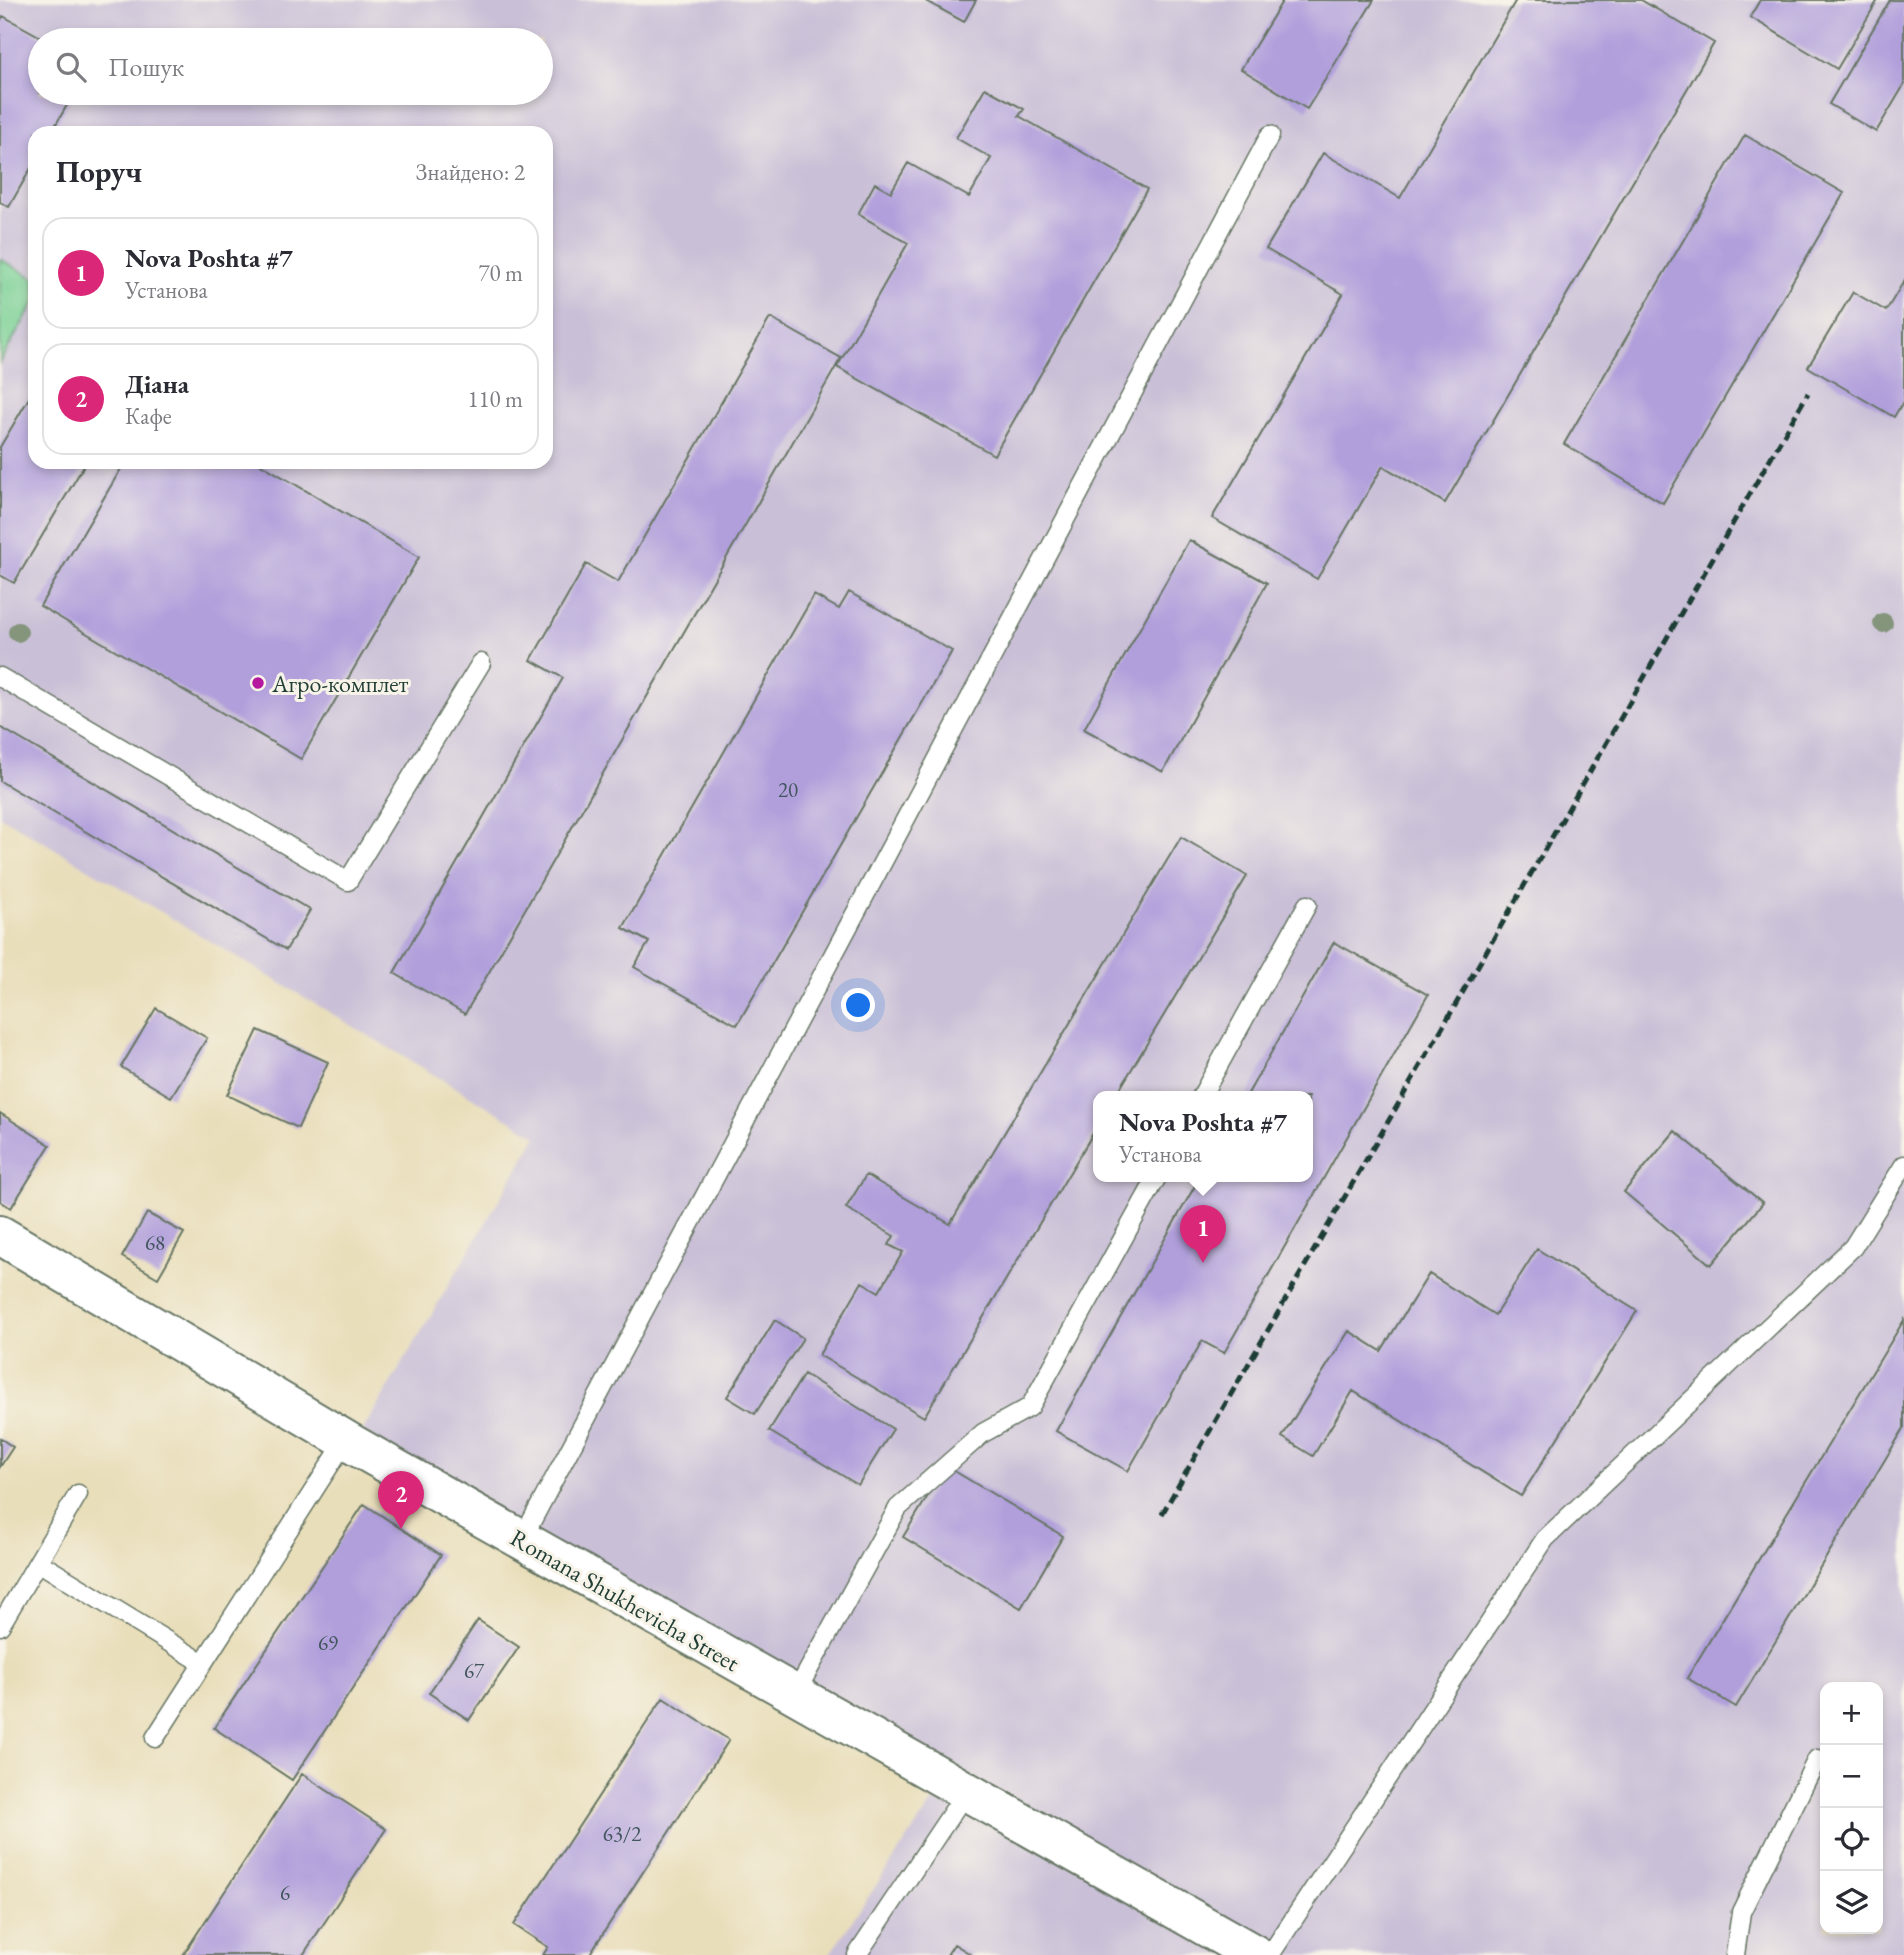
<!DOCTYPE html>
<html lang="uk">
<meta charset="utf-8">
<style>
:root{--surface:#fff;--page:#f7f7f7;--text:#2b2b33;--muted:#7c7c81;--line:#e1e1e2;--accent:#db2777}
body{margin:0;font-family:"EB Garamond",serif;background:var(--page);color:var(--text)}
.controls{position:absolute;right:21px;bottom:21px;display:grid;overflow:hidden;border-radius:14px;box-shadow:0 4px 10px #0003}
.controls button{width:63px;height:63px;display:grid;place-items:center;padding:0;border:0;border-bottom:2px solid var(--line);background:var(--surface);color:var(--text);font:35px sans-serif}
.you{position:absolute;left:859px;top:1006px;width:24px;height:24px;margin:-18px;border:5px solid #fff;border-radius:50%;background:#1a73e8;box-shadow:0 0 0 10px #1a73e833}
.badge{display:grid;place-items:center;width:46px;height:46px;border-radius:50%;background:var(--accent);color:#fff;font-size:23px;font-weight:700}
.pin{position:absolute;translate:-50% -58px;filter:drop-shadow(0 2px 4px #0008)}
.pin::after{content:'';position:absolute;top:37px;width:24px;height:21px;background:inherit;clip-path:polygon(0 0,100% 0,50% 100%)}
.popup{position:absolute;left:1093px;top:1091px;width:220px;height:91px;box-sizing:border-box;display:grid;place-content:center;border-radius:14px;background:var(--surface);filter:drop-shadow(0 2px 5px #0005);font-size:23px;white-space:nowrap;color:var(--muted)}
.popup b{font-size:26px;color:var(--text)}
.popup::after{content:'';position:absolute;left:50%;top:100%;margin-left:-14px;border:14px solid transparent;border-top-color:var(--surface)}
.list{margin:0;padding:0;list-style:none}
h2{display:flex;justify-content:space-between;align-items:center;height:91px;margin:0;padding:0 28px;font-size:30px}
h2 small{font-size:23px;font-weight:400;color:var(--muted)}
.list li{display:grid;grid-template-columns:46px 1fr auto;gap:21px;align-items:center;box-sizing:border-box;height:112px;margin:0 14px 14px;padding:0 14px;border:2px solid var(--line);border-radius:21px}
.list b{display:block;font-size:26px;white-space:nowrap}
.list p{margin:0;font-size:23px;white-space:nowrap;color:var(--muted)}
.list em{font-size:23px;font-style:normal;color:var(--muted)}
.icon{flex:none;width:38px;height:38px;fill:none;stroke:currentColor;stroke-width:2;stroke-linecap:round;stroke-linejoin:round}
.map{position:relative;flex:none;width:1904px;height:1955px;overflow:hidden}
.search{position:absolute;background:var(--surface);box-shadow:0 4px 10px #0003;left:28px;top:28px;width:525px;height:77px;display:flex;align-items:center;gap:18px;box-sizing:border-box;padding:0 24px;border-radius:38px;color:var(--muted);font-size:26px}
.panel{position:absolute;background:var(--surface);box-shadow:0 4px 10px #0003;left:28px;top:126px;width:525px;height:343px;border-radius:21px}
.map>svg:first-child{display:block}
.industrial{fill:#c9bfd7;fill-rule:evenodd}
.green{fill:#79d095;stroke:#4c8664;stroke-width:2}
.building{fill:#b09fdb}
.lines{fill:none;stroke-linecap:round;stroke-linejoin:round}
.service-casing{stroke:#667563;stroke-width:21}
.tertiary-casing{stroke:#667563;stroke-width:42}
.service{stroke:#fff;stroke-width:18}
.tertiary{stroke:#fff;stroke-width:38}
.rail{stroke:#1f3d34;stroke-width:5;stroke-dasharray:10 5;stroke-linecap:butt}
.tree{fill:#84957b}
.poi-dot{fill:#b5179e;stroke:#f7f3e8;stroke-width:2.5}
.labels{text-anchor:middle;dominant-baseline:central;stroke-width:6;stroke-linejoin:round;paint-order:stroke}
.number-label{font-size:21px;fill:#43565e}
.poi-label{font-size:24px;fill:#1f3d34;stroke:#f7f3e8;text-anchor:start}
.street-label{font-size:24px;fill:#1f3d34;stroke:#f7f3e8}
</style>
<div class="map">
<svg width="1904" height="1955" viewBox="0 0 1904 1955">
<rect width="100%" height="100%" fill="#f7f3e8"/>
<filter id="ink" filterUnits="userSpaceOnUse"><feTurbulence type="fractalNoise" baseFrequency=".0143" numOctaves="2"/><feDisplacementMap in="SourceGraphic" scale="14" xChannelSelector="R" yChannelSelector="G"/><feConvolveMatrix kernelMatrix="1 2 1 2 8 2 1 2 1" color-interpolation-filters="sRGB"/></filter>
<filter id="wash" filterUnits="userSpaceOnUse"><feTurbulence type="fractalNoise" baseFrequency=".00686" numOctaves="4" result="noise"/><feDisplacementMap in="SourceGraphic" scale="28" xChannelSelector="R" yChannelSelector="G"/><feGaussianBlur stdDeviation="1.57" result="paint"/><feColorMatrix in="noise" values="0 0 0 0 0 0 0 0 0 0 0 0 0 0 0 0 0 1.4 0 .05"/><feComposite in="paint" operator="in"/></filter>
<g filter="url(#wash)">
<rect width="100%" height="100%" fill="#e9deba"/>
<path class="industrial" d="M0,0H1904V1955H829L946,1782L354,1445L537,1136L0,816ZM40,40H541V93H40ZM35,133H546V462H35ZM1098,1097H1308V1177H1098ZM1825,1687H1878V1929H1825Z"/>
<path class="green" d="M0,259L35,279V301L0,362Z"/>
<g id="blocks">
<path class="building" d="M924,0H976L964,22Z
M1283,0H1374L1307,109L1241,69Z
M1516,0H1641L1714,43L1445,503L1383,466L1317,579L1212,518L1343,294L1266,249L1323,153L1400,198Z
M1760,0H1878L1837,69L1750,17Z
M1890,0H1904V85L1876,132L1829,104Z
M3,16L46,40H40V93H74L51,133H35V161L9,207L0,202V21Z
M985,88L1024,109L1019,116L1147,189L994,455L837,367L908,243L858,214L875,183L891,192L908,163L969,197L991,158L956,138Z
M1745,135L1844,193L1663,503L1564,444Z
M1904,281V400L1894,417L1808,367L1853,292L1886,311Z
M770,318L841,358L465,1014L394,973L563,678L531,660L586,564L618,582Z
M35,388V462H86L14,583L0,575V447Z
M125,462H257L419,557L301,759L40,606Z
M1189,540L1267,583L1163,772L1084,729Z
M849,592L952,651L737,1025L634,967L649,942L623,928L814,595L839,609Z
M0,727L310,910L286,950L0,781Z
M1181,837L1247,876L1115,1097H1098V1125L924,1417L819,1355L862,1282L879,1292L903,1252L889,1245L894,1236L846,1208L866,1175L950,1224Z
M1334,942L1428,995L1224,1353L1202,1341L1128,1471L1056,1431L1200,1177H1308V1097H1246Z
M156,1008L207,1038L171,1097L121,1067Z
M258,1030L328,1062L298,1128L227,1095Z
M0,1113L50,1145L11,1208L0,1201Z
M1675,1131L1763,1203L1711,1265L1624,1192Z
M147,1213L184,1233L158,1278L122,1257Z
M1537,1249L1637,1311L1521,1496L1353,1391L1313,1456L1282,1437L1349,1331L1381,1351L1429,1274L1495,1315Z
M775,1320L803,1338L755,1414L727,1397Z
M1904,1320V1428L1736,1707L1687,1678Z
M804,1374L893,1429L858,1485L769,1431Z
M0,1438L13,1447L0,1467Z
M946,1466L1063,1536L1021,1608L903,1537Z
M364,1504L441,1555L292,1780L214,1728Z
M478,1620L519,1647L469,1720L429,1693Z
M663,1698L729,1740L589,1955H543L548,1947L514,1925Z
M302,1774L386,1829L303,1955H183Z
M954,1944L972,1955H947Z"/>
</g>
</g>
<g filter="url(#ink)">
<use href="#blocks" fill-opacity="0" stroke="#667563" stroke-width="2"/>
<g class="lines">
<defs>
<path id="service" d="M0,677L348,881L481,663
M1201,1097L1307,905
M521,1541L1270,135
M38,1562L203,1663
M0,1626L78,1494
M794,1696L898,1508L983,1433L1030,1407L1157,1177
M155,1738L346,1440
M857,1955L966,1792
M1270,1955L1545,1539L1853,1247L1904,1165
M1735,1955L1741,1912L1817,1759"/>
<path id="tertiary" d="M0,1235L354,1445L1256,1955"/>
</defs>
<use href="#service" class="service-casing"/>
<use href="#tertiary" class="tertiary-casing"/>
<use href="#service" class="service"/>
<use href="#tertiary" class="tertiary"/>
<path class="rail" d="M1162,1514L1808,393"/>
</g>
<g class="tree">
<circle cx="1883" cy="623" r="10"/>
<circle cx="18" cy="632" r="10"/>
</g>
</g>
<circle class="poi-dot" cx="258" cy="683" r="7"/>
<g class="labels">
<g class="number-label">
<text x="788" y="789">20</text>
<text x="155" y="1242">68</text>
<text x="328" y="1642">69</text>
<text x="474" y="1670">67</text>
<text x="622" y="1833">63/2</text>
<text x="285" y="1892">6</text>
</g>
<g class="poi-label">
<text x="272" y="683">Агро-комплет</text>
</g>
<g class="street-label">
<text transform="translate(625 1600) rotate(30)">Romana Shukhevicha Street</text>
</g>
</g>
</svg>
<div class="controls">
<button>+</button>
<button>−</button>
<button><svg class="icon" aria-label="locate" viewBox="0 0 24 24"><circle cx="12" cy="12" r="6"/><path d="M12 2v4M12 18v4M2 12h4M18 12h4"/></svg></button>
<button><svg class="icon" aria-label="layers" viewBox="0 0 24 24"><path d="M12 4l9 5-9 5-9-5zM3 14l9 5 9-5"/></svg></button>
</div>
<div class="you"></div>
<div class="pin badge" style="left:1203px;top:1263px">1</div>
<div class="popup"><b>Nova Poshta #7</b>Установа</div>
<div class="pin badge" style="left:401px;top:1529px">2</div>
<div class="search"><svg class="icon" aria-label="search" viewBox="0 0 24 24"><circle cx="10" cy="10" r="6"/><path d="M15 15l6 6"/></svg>Пошук</div>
<section class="panel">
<h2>Поруч<small>Знайдено: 2</small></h2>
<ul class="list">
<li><span class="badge">1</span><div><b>Nova Poshta #7</b><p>Установа</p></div><em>70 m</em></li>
<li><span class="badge">2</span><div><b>Діана</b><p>Кафе</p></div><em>110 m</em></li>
</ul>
</section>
</div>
